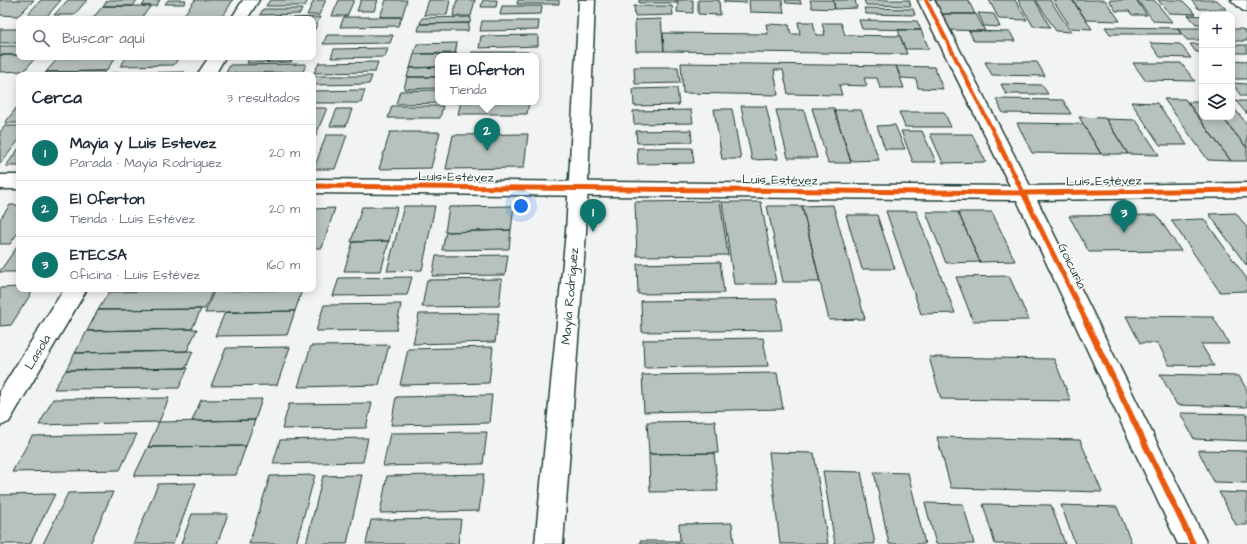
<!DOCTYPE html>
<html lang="es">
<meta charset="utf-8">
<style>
:root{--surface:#fff;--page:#f6f6f7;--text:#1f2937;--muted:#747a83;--line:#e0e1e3;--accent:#0f766e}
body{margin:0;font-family:"Architects Daughter",sans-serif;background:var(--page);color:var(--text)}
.controls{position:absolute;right:12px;top:12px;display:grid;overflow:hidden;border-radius:8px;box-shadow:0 2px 10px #0003}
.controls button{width:36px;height:36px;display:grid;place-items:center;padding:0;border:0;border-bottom:1px solid var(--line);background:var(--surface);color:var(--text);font:20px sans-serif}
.you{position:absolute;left:521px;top:206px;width:14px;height:14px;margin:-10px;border:3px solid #fff;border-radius:50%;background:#1a73e8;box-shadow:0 0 0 6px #1a73e833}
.badge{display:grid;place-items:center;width:26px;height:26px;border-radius:50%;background:var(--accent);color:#fff;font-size:13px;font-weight:700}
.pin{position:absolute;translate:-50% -33px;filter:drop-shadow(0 1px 2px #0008)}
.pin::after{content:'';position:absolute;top:21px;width:14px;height:12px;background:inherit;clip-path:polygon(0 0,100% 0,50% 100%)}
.popup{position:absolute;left:435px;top:53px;width:104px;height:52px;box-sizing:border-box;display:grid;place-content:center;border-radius:8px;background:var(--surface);filter:drop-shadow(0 1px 3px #0005);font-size:13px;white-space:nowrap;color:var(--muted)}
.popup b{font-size:15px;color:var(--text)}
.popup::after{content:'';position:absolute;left:50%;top:100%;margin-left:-8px;border:8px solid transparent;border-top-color:var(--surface)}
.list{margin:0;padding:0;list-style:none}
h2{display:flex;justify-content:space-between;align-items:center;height:52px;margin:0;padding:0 16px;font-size:17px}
h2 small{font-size:13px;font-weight:400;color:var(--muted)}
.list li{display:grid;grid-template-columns:26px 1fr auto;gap:12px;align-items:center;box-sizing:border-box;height:56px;padding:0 16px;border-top:1px solid var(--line)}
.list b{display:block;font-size:15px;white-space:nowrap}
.list p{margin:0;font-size:13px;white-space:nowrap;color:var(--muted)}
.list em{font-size:13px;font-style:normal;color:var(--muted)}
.icon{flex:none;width:22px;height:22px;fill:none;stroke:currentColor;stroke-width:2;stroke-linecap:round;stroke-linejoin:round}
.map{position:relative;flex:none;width:1247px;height:544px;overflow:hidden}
.search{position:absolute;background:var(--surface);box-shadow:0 2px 10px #0003;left:16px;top:16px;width:300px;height:44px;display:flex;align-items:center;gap:10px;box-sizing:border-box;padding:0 14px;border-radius:8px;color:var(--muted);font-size:15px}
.panel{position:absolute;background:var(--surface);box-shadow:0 2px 10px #0003;left:16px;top:72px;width:300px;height:220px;border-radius:8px}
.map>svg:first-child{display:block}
.building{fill:#b7c1bd;stroke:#1f3d34}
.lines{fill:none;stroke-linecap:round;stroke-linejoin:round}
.minor-casing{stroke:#1f3d34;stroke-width:3}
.tertiary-casing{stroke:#1f3d34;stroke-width:3}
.secondary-casing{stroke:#1f3d34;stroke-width:3}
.minor{fill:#fff;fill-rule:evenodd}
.tertiary{fill:#fff;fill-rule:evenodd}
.secondary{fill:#fff;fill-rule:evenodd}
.cycleway-far2-casing{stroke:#fff;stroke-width:6}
.cycleway-far1-casing{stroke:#fff;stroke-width:8}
.cycleway-casing{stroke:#fff;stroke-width:8}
.cycleway-far2{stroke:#e8590c;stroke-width:4}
.cycleway-far1{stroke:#e8590c;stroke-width:5}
.cycleway{stroke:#e8590c;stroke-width:6}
.labels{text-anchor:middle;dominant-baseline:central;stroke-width:3;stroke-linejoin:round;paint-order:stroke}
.street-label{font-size:13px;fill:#1f3d34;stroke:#fff}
</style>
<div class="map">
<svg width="1247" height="544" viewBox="0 0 1247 544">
<rect width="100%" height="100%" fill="#f2f3f3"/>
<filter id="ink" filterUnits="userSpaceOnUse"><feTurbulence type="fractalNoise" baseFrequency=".025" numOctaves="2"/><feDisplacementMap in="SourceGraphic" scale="8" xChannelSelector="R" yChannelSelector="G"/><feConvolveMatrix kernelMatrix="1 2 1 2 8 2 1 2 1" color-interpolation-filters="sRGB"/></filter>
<g filter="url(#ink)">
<path class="building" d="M0,0H34L18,16L0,15Z
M41,0H61L47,16H26Z
M68,0H87L74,15H54Z
M108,0H137L133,6H103Z
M146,0H160L156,6H142Z
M168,0H186L184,4H165Z
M195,0H233L223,16H183Z
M270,0H308L305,6H266Z
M314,0H326L319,15H307Z
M339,0H354L347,16H332Z
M361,0H378L374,11H357Z
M386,0H407L402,17H380Z
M429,0H450L447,15H424Z
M457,0H475L471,16H453Z
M483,0H497L496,7H481Z
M518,0H559V4H517Z
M639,0H677V3H639Z
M678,0H693V13L677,12Z
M698,0H719L720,15L698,14Z
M724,0H746V3L724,2Z
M749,0H782L784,13L750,12Z
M785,0H800L801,4L786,3Z
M810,0H833L835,9L812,8Z
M833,0H855L857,8L835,9Z
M864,0H909L911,6L866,5Z
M935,0H968L975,14H942Z
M989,0H1015L1027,20L999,19Z
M1018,0H1035L1050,27L1033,26Z
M1036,0H1050L1071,32L1056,31Z
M1053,0H1072L1092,29L1071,28Z
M1073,0H1105L1120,21L1086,20Z
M1109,0H1136L1147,15H1132L1129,11H1116Z
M1137,0H1154L1172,22L1154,21Z
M1158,0H1182L1196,14L1169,13Z
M1191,0H1217L1226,9H1199Z
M103,6H151L141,18L92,19Z
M502,6H542L541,14L500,15Z
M634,6H672L673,15L635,16Z
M864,8L913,9L915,15L866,14Z
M263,9H302L300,14L260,15Z
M978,13L994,14L1000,27L984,26Z
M942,14H976L985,31L950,30Z
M1188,15L1202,16V24H1196Z
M320,17L314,31L313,19H260Z
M344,17H402L398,26L340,27Z
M471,17L470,23L420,24L422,18Z
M661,19L664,51H636L635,20Z
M859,20L917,21L921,30L862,29Z
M482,21H539L538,30L480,31Z
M798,22H813L816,35H825L822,23H841L845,35L900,36L907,54L664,51L663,33L768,34L766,24L789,25L791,34H800Z
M469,23L468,31H418L420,24Z
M1105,27L1178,28L1181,34H1110Z
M1177,28H1202V40H1187Z
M0,29H19V43H0Z
M1232,29H1242L1247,34V41H1232Z
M898,30H921L929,49H905Z
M969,31L1010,32L1015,41H974Z
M327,35H393L390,43L323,44Z
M538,35V46L479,48L481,36Z
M457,43L455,54H414L417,44Z
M1150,43L1180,44L1191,58L1160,57Z
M1190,44H1202V52H1196Z
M1232,45H1247V53H1232Z
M0,46H19V55H0Z
M388,48L385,57L331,58L334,49Z
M472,52H528V56H471Z
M457,53V56H438V67L410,68L414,54Z
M0,55H19V57H36L24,71L0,72Z
M59,57H117L58,58Z
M116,57L106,71L46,72L58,58Z
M127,57H179L174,65L120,66Z
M250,57H294L291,62L247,63Z
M1232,60L1247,61V79H1232Z
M378,62L375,72L314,73L319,63Z
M985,62H1037L1045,76L992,75Z
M681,63L896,66L904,88H880L877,78H864L867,86L839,85L842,95L788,94L783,70H774L778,95L683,93Z
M1133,63H1181L1195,81L1145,80Z
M306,64L303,72L226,73L230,65Z
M896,66L934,67L943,89L918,88L916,79L901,78Z
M438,67V77H407L410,68Z
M634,67H678L680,83L635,84Z
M105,71L103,75H44L46,72Z
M185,72L183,75H109L111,73Z
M313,76H372L369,84L313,85Z
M407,77H438V88L404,89Z
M1232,83L1247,84V96H1241Z
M1001,84L1042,85L1048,94H1006Z
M677,88L679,105L634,106L633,89Z
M365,90L361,103H313V91Z
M438,90V102L446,103L396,104L400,91Z
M996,99L1063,100L1071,114L1003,113Z
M1164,99H1185L1231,161L1208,160Z
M1236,101H1247V114Z
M461,102H529L527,114H458Z
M1131,102L1157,103L1187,145H1160Z
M1187,102H1202V117H1222L1247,148V161H1231Z
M392,106H443L440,118H388Z
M741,106H766L778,159L752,160Z
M1232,106L1247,124V148L1222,117H1232Z
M17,107H19V123H5Z
M313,108H327L313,142Z
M812,108H834L851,163H828Z
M337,109H352L346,126H330Z
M714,109H732L741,159H722Z
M691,110L693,123L634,124L633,111Z
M776,110H804L817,158H788Z
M834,110H861L879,160L851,161Z
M899,112H944L951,127H905Z
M1079,117L1105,118L1128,154H1101Z
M1106,119L1136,120L1159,155L1128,154Z
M1017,123L1083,124L1101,154L1032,153Z
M895,125L905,149H885L877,126Z
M5,126H19V140L0,164V132Z
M691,130L692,142L637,143L636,131Z
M901,131H922L936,162H913Z
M390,132H440L431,168L379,169Z
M528,134L524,168L446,169L453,135Z
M930,134H972L986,162L943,163Z
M326,135H347L335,169H314Z
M19,148V166H6Z
M637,148H692L694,163L638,164Z
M720,201L728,255L637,256L635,202Z
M722,202H761L776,284H734Z
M10,205H19V231L10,244H0V219Z
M833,205L865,319L829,320L802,206Z
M404,206H435L422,270L387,271Z
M514,206L511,230L445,232L449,207Z
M767,206H802L820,282H783Z
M362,207H397L389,241L351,242Z
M335,208L322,248H313V209Z
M886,211H916L955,313L921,314Z
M926,212H958L980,262L946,263Z
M958,212H992L1015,261L980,262Z
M1236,213L1247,228V266L1209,214Z
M846,215H877L895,269H862Z
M1157,215L1181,251L1089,252L1069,216Z
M1204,219L1247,279V291L1220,292L1171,220Z
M511,230L509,249L442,250L446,232Z
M389,241L381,271H344L353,242Z
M19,244V272H0V271Z
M508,255L505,275L432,276L436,256Z
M720,262L724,293L638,294L637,264Z
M1009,276L1029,320L973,321L956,277Z
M412,277L407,295L333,296L339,278Z
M502,279L499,306L422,307L427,280Z
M19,287V289H34L11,325L0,326V288Z
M213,290L205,309L98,310L109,292Z
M302,290L295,311L205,313L214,291Z
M777,299L782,330L642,332L641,301Z
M401,304L396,330L316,331L324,305Z
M201,309L192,329L87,331L98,310Z
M295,311L287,335L215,336L225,312Z
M499,313L495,342L413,344L419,314Z
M1126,316L1213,317L1229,344H1201L1214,366L1169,365L1158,343H1140Z
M197,329L187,351L75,353L87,331Z
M763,338L768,366L644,368L643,340Z
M389,345L379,385L298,387L311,346Z
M290,347L277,385L211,386L226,348Z
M493,347L489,383L400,385L408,349Z
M193,351L186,368L66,370L75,353Z
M929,357L1054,359L1071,401L941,399Z
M188,368L179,388L54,389L66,370Z
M777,373L783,409L644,412L642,375Z
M1160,374L1239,376L1247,390V407L1177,405Z
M492,395L489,423L391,425L396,397Z
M169,398L159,422L39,425L53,399Z
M262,399L255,420L192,421L201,400Z
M372,403L366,428L282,429L289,404Z
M1180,413L1247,414V441L1194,439Z
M255,420L246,446L148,447L159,422Z
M715,421L718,453L649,454L647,422Z
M487,432L483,464L383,466L390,433Z
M137,434L120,470L12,472L32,436Z
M937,437L1080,440L1102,492L951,488Z
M368,438L363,462L273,464L280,440Z
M246,446L236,475L134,476L148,447Z
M1198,450L1247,451V483L1214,482Z
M769,452L814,453L828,544H780Z
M714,453L718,491L650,492L649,454Z
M823,471L861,472L875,544H835Z
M874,472L908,473L925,544H889Z
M484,474L479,511L380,513L387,476Z
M315,475L296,544H249L270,476Z
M362,475L347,544H306L323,476Z
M196,483L173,544H133L158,484Z
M113,492L90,544H43L68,493Z
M1219,492L1247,493V525H1236Z
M55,494L30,544H0V495Z
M925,503L963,504L974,544H936Z
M983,504L1051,505L1065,544H995Z
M1061,505L1117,507L1132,544H1075Z
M192,514H228L217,544H181Z
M461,519L458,544H366L371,520Z
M732,523L734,544H640V541H680L679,524Z"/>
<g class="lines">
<defs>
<path id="minor" d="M243,0H259L247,19H231Z
M918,0H934L1030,186L1247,183V197L1037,200L1207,544H1178L1017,200L313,193V179L1010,186Z
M209,57H225L215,75H197Z
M0,175H19V189H0Z
M64,289H87L9,422L0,426V391Z"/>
<path id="tertiary" d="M1231,0H1247V12L1242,10Z"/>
<path id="secondary" d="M579,0H595L586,232L563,544H535L566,232Z"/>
</defs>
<use href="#minor" class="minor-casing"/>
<use href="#tertiary" class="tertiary-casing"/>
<use href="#secondary" class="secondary-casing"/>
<use href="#minor" class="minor"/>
<use href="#tertiary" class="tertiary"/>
<use href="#secondary" class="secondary"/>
<defs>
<path id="cycleway-far2" d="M926,0L1000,145"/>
<path id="cycleway-far1" d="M999,144L1087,323
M313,186L1024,193L1247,190"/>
<path id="cycleway" d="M1086,322L1193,544"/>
</defs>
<use href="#cycleway-far2" class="cycleway-far2-casing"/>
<use href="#cycleway-far1" class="cycleway-far1-casing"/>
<use href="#cycleway" class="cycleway-casing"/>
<use href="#cycleway-far2" class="cycleway-far2"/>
<use href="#cycleway-far1" class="cycleway-far1"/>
<use href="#cycleway" class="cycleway"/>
</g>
</g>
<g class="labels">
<g class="street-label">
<text transform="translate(456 177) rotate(1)">Luis Estévez</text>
<text transform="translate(780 180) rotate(1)">Luis Estévez</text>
<text transform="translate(1104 181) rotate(-1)">Luis Estévez</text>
<text transform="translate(1072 266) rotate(64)">Goicuría</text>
<text transform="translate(570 296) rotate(-85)">Mayía Rodríguez</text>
<text transform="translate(38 352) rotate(-59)">Lasola</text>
</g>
</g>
</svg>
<div class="controls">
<button>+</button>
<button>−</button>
<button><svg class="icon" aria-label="layers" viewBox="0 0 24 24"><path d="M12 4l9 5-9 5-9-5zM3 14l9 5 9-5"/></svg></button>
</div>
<div class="you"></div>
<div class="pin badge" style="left:593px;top:232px">1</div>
<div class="pin badge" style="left:487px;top:151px">2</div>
<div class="popup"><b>El Oferton</b>Tienda</div>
<div class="pin badge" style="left:1124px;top:233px">3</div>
<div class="search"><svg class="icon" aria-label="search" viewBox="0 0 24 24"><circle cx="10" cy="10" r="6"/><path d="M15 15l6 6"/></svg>Buscar aquí</div>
<section class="panel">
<h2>Cerca<small>3 resultados</small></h2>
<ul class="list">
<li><span class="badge">1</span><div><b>Mayia y Luis Estevez</b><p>Parada · Mayía Rodríguez</p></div><em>20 m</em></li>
<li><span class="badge">2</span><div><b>El Oferton</b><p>Tienda · Luis Estévez</p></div><em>20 m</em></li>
<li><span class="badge">3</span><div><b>ETECSA</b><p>Oficina · Luis Estévez</p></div><em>160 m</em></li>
</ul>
</section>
</div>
